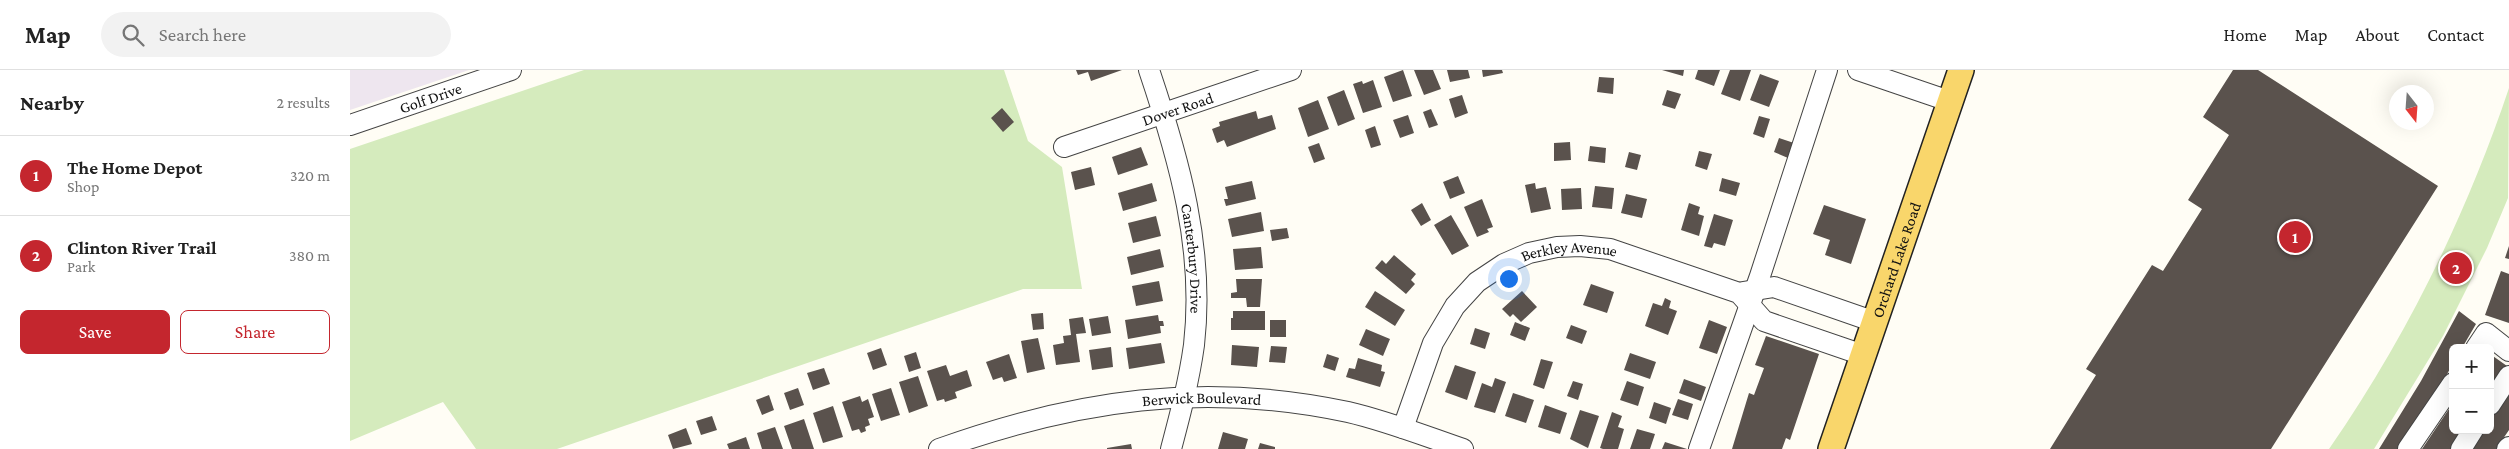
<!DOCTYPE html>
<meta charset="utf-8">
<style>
:root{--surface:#fff;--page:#f2f2f2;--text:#222;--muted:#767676;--line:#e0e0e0;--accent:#c4262e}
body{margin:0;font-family:"Crimson Pro",serif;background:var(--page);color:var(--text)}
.controls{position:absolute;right:15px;bottom:15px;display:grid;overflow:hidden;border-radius:8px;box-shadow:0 5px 20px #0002}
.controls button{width:45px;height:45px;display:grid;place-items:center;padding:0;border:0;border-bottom:1px solid var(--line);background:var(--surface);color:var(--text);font:25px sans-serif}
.compass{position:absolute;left:2039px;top:15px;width:45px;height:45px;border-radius:50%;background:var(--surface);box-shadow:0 5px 20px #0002;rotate:163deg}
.you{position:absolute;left:1158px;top:208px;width:18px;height:18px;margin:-12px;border:4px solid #fff;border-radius:50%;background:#1a73e8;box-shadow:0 0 0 8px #1a73e833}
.badge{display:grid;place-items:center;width:32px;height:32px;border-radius:50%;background:var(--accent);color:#fff;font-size:16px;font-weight:700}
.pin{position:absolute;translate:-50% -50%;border:2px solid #fff;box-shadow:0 1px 5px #0006}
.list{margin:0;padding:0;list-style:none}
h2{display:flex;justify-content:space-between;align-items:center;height:65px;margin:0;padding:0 20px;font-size:21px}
h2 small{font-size:16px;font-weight:400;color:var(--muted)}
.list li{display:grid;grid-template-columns:32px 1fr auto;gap:15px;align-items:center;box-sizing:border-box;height:80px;padding:0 20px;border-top:1px solid var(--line)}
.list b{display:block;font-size:19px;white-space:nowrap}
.list p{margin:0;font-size:16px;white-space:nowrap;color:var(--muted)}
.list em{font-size:16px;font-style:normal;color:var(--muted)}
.actions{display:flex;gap:10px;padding:15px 20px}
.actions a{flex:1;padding:11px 0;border:1px solid var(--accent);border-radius:8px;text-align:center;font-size:18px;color:var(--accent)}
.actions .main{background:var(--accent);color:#fff}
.icon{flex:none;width:28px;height:28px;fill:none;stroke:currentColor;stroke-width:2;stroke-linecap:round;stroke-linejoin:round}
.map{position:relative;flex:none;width:2159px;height:379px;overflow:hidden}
header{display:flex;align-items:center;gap:30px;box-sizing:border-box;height:70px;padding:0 25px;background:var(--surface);border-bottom:1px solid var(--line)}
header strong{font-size:24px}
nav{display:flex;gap:28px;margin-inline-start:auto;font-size:18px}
.search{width:350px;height:45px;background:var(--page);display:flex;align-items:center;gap:12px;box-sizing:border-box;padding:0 18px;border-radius:28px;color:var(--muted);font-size:19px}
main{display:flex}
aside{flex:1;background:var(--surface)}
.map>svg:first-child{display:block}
.industrial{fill:#eee6ef}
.green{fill:#d5ebbd}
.building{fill:#5a524d}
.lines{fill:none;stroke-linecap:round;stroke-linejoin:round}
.minor-casing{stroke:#444;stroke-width:22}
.major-casing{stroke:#222;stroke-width:28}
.minor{stroke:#fff;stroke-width:20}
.major{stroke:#f9d66b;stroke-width:25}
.labels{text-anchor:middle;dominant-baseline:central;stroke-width:5;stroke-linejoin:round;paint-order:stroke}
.street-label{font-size:16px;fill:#111;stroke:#fff}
</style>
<header>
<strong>Map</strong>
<div class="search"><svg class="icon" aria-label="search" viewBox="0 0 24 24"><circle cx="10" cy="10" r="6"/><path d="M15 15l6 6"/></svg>Search here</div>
<nav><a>Home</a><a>Map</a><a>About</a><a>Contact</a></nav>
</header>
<main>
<aside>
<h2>Nearby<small>2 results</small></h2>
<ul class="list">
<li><span class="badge">1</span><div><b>The Home Depot</b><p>Shop</p></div><em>320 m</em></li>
<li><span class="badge">2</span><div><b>Clinton River Trail</b><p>Park</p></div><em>380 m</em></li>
</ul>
<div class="actions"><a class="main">Save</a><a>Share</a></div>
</aside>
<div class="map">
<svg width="2159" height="379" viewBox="0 0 2159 379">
<rect width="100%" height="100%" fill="#fffdf5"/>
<path class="industrial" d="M0,0H119L0,40Z"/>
<path class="green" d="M234,0H654L678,71L712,97L732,219H673L207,379H126L93,332L0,371V79Z
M2159,18L2158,128L2137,178L2093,266L2024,379H1979C2056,268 2116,146 2159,18Z"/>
<path class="building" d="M726,0H772L741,11L738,2L728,5Z
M1053,0L1062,26L1043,32L1034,7Z
M1064,0H1083L1091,19L1074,25Z
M1097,0H1118L1120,8L1100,12Z
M1132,0H1152L1153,3L1133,7Z
M1312,0H1334L1333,6Z
M1348,0H1370L1364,16L1345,9Z
M1380,0H1401L1390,31L1371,24Z
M1883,0H1908L2088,116L1921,379H1700L1746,305L1736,299L1802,195L1813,201L1852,139L1838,130L1879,65L1853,47Z
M1410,4L1429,11L1419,37L1400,30Z
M1249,7L1264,8L1263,24L1247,22Z
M1023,10L1032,37L1013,43L1003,14L1012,11L1013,14Z
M994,20L1005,49L988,56L977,27Z
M1317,20L1331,24L1325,39L1312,35Z
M1112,25L1118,43L1105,48L1099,29Z
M968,30L979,59L958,67L948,38Z
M652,38L664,52L653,62L641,48Z
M1081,39L1088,55L1079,58L1073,42Z
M906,41L908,49L922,45L926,59L877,77L874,70L867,73L862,59L870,56L869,52Z
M1058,45L1064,63L1050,68L1043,50Z
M1409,46L1420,49L1414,68L1403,64Z
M1025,56L1031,75L1021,78L1015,60Z
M1429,68L1444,73L1438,88L1424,82Z
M1220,72L1221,90L1204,91V73Z
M969,73L975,89L964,93L958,77Z
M1240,76L1256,78L1255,93L1238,91Z
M791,77L798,95L768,105L762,87Z
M1349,81L1362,84L1357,100L1345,96Z
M1279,82L1291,85L1287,100L1275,97Z
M741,97L745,115L725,120L721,102Z
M1108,106L1115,123L1100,129L1093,112Z
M1372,108L1390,113L1386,126L1369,121Z
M902,111L906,129L876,136L874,129H878L875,117Z
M802,113L807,131L773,141L768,123Z
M1185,113L1186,119L1196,117L1201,139L1181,143L1175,115Z
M1245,116L1264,118L1262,139L1242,137Z
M1231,118L1232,139L1212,140L1211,119Z
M1276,124L1297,129L1292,148L1271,143Z
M1132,129L1143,157L1137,159L1139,162L1127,167L1114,137Z
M1072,133L1081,150L1071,156L1061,140Z
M1339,133L1350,137L1348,144L1354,146L1349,166L1331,160Z
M1474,135L1516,149L1501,194L1475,185L1480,170L1463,164Z
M911,142L914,161L882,167L878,149Z
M1364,144L1383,150L1375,176L1364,173L1362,178L1354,176Z
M1101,145L1119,176L1102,185L1084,155Z
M806,146L811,166L783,173L778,153Z
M937,158L939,168L922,171L920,160Z
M2159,176V189L2155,188Z
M911,177L913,198L885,200L883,179Z
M810,179L814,197L781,205L777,187Z
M1044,185L1066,204L1061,210L1065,214L1056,224L1025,198L1032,190L1036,194Z
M2151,201L2159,204V253L2135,245Z
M886,209H912L910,237H897L896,228H881V223L887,222Z
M809,211L813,231L786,236L782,216Z
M1241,214L1264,222L1257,243L1233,235Z
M1025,221L1055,240L1045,256L1015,237Z
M1172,221L1187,237L1171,252L1163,244L1160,247L1152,239Z
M1315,228L1321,231L1319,238L1327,241L1318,265L1295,256L1303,233L1312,236Z
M883,241H915V260H881V248H883Z
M2109,241L2126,254L2112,278H2103V294L2052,379H2029L2071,311Z
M693,243L694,259L683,260L681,244Z
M808,245L809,251H813L814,256H810L811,263L778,269L775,250Z
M758,246L761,263L742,266L739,249Z
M733,247L736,263L726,264L730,292L706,295L703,275L714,273L713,266L721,265L719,249Z
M920,250H936V267H920Z
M1359,250L1377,257L1367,284L1349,278Z
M1165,252L1180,258L1175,271L1160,265Z
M1221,255L1237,261L1232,274L1216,268Z
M1125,258L1140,263L1135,279L1120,274Z
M1016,259L1040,269L1033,286L1009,275Z
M1416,266L1469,284L1440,370L1436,368L1432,379H1382L1399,323L1404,325L1414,298L1405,295Z
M688,268L695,299L677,303L671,271Z
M811,273L815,293L779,299L776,278Z
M882,275L909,277L907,297L881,295Z
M921,276L937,277L935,293L919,292Z
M761,277L763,297L742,300L739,280Z
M531,278L537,295L523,300L517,283Z
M566,282L571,298L559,302L554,286Z
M1280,283L1306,292L1300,309L1274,300Z
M659,284L667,308L654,312L652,307L643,310L636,292Z
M977,284L989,288L985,301L973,297Z
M2140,284L2157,296L2140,320Z
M1008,288L1032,295L1031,301L1035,302L1030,317L996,307L999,298L1005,299Z
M1191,289L1203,292L1194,319L1183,315Z
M596,295L600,306L617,300L622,316L605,322L607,328L595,332L594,329L587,331L577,301Z
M1105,295L1126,302L1117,330L1095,322Z
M474,298L480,314L463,320L457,303Z
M568,306L578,336L559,343L549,312Z
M1145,308L1156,312L1145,343L1124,337L1132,313L1142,317Z
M1334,309L1356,317L1351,331L1329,323Z
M1223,311L1233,314L1228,330L1217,326Z
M1277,311L1294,317L1288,336L1270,330Z
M448,318L454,335L440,340L434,323Z
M541,318L550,345L531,351L522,324Z
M2159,320V360L2146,379H2119L2132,360H2140V348Z
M1163,323L1184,330L1176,353L1155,346Z
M419,325L424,340L412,345L406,330Z
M510,326L512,332L518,329L524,347L518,349L520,355L515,357L516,361L511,363L509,359L502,361L492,332Z
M1328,329L1343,334L1338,350L1322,345Z
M1304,332L1321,338L1316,354L1299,348Z
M2103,333V360H2113L2101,379H2072Z
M1195,335L1217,343L1210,364L1188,357Z
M483,336L493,367L473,373L463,343Z
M1230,340L1249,346L1238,378L1220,369Z
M1262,342L1272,346L1268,357L1274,359L1268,379H1253L1250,378Z
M362,346L367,360L351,365L346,351Z
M454,349L464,379H442L434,356Z
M425,357L433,379H412L407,363Z
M336,358L342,374L323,379L318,365Z
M1287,359L1305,364L1300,379H1280Z
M873,362L898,369L895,379H868Z
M396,367L400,379H379L377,374Z
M1315,372L1337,379H1312Z
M910,373L925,377V379H908Z
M781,374L782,379H757V378Z"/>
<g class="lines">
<defs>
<g id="minor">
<path id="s1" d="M799,0C829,89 855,179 844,275C839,311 830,345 821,379"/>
<path d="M1508,0L1599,31"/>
<path id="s2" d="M0,55L161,0"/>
<path id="s3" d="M714,77L941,0"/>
<path d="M1393,222L1424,217L1525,252"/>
<path d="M2126,278L2136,263L2159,281"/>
<path d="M2140,335L2159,306"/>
<path id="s4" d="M1053,358L1083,273L1105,236L1127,212L1154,194L1179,183L1207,177L1230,176L1260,179L1389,223L1414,251L1513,285"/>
<path id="s5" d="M589,379C726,330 853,311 998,342C1037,351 1075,366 1113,379"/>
<path d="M1349,379L1410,206L1477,0"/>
<path d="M2058,379L2103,313"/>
<path d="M2111,379L2123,360"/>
<path d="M2157,379L2159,377"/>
</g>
<g id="major">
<path id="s6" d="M1481,379L1611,0"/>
</g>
</defs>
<use href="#minor" class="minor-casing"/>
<use href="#major" class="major-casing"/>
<use href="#minor" class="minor"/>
<use href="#major" class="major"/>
</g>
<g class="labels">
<g class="street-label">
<text stroke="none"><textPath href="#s2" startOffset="85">Golf Drive</textPath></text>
<text stroke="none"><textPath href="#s3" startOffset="120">Dover Road</textPath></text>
<text stroke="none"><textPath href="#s4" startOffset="266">Berkley Avenue</textPath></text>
<text stroke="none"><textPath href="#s1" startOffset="194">Canterbury Drive</textPath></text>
<text stroke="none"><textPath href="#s6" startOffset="200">Orchard Lake Road</textPath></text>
<text stroke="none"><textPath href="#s5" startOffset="269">Berwick Boulevard</textPath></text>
</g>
</g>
</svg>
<div class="controls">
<button>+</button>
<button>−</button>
</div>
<svg class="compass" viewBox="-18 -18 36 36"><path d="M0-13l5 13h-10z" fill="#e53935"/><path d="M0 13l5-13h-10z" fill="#767676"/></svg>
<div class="you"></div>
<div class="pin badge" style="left:1945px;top:167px">1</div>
<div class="pin badge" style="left:2106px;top:198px">2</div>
</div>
</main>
